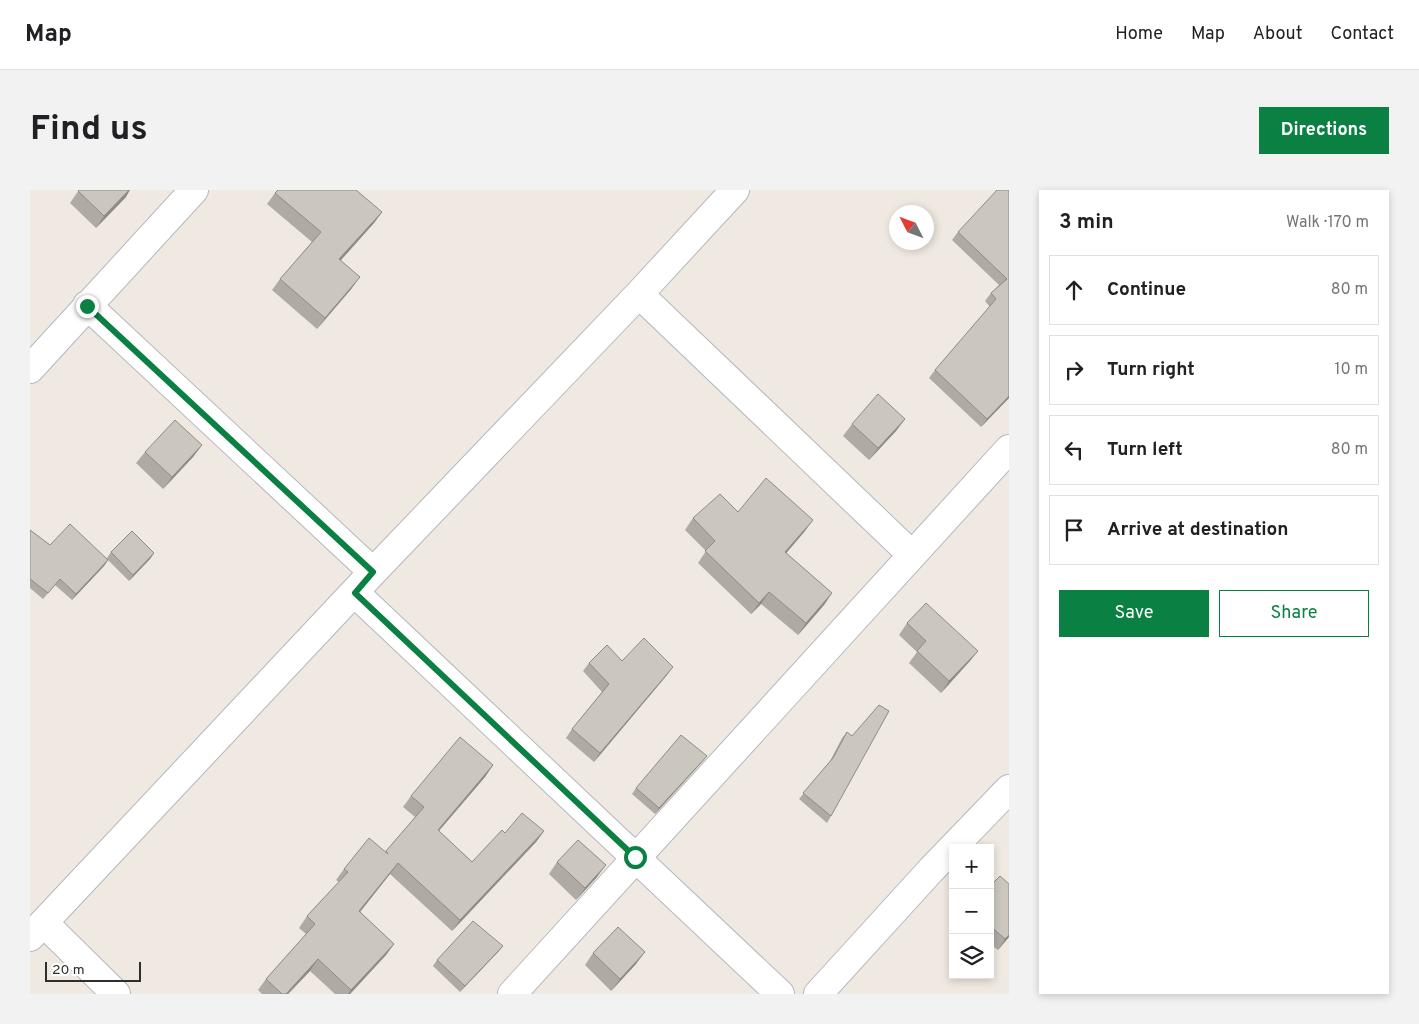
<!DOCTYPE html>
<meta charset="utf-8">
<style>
:root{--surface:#fff;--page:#f2f2f2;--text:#202124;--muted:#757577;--line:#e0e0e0;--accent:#0b8043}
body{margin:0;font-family:Overpass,sans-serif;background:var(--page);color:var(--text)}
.controls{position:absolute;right:15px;bottom:15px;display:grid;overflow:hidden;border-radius:0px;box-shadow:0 2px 8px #0003}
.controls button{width:45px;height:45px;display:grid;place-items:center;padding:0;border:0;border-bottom:1px solid var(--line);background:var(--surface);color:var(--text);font:25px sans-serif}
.compass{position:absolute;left:859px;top:15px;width:45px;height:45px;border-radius:50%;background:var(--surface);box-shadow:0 2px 8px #0003;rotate:312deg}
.scale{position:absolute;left:15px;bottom:12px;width:96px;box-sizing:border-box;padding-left:5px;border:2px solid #2e2e2e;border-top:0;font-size:14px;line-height:18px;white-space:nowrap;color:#2e2e2e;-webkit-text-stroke:4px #fff;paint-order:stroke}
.stop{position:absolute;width:15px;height:15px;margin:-11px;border:4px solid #0b8043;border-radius:50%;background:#fff}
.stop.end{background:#0b8043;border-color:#fff;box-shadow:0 1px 5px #0008}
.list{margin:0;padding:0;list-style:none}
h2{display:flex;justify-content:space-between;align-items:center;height:65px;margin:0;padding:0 20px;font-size:21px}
h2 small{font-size:16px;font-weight:400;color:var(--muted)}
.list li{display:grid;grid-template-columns:32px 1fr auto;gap:15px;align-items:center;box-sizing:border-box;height:70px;margin:0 10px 10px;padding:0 10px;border:1px solid var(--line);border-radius:0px}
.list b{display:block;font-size:19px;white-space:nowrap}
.list em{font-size:16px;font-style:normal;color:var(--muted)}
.actions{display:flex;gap:10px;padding:15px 20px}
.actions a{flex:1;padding:11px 0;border:1px solid var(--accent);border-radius:0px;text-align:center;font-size:18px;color:var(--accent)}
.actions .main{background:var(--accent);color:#fff}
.icon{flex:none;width:28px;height:28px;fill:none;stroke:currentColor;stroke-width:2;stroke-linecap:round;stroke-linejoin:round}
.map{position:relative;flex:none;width:979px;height:804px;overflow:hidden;border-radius:0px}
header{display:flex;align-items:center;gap:30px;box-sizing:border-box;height:70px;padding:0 25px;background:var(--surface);border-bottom:1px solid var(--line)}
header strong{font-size:24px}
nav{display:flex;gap:28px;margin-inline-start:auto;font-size:18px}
.intro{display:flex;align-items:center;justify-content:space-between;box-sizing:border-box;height:120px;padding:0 30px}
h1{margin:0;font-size:35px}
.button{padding:12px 22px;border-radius:0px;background:var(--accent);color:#fff;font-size:18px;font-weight:700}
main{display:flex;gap:30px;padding:0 30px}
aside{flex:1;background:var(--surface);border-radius:0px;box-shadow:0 2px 8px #0003}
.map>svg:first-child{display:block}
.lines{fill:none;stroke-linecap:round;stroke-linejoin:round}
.minor-casing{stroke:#b4b7c1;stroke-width:30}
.minor{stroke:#fff;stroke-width:28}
.wall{fill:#afaba4}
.shaded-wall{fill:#8e8b86}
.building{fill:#cbc7bf;stroke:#8e8b86}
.route{stroke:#0b8043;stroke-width:6}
</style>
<header>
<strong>Map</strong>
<nav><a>Home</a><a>Map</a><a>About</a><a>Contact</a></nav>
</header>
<div class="intro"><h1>Find us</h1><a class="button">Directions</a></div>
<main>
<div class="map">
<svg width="979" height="804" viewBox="0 0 979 804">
<rect width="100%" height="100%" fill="#efe9e1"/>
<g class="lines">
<defs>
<path id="minor" d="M609,104L882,365
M57,115L343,382
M0,179L164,0
M325,403L750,804
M14,733L86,804
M0,747L343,382L609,104L705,0
M482,804L979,259
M788,804L901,680L979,599"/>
</defs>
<use href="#minor" class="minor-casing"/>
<use href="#minor" class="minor"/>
</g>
<path class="wall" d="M49,0L96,7L66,38L40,13Z
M979,0V208L951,237L899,188L905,180L960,117L955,111L961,103L969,95L922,50L928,42Z
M245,3L352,22L344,33L311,70L322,98L287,139L242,100L250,89L282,52L237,14Z
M875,229L866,241L839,270L813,246L822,234Z
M172,255L163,267L133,299L106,273L115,262Z
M708,322L775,341L756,363L802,403L794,415L768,445L731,414L721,424L668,373L676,361L655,340L663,328Z
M0,340L20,355L77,368L81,362L124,363L120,369L99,391L78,370L74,376L42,410L25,395L13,409L0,398Z
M877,433L948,461L939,472L911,503L879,473L887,462L869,445Z
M592,471L637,485L564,572L536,548L542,539L572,502L553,481L559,473Z
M817,542L801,626L797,633L769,609L800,571L812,548Z
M672,572L625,624L602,604L606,598Z
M463,575L455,587L409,641L442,672L475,643L514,641L506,652L422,741L360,684L330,722L364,754L356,765L320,804H305L280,781L258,804H232L228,800L236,789L276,744L269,738L277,726L309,692L306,690L314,679L356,662L385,627L373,617L381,606Z
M527,672L567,687L546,710L519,684Z
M960,696L979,747L968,760L960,754Z
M473,756L468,762L430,802L403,776L407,770Z
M563,763L606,774L581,801L555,775Z"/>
<path class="shaded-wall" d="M99,0H100L96,7L66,38L74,26Z
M352,22L344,33L302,80L309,69Z
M330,87L322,98L287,139L295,128Z
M979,206V208L951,237L957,229Z
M875,229L866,241L839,270L848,258Z
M172,255L163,267L133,299L142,287Z
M783,330L775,341L747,374L755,362Z
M124,363L120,369L99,391L103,385Z
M78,370L74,376L42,410L46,404Z
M739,402L731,414L721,424L729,413Z
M802,403L794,415L768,445L776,433Z
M948,461L939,472L911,503L919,491Z
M643,477L637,485L564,572L570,563Z
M677,566L672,572L625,624L629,618Z
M463,575L455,587L400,651L408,640Z
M514,641L506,652L422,741L430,730Z
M368,673L360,684L322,732L329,721Z
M576,675L567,687L546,710L555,698Z
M979,745V747L968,760L975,749Z
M364,754L356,765L320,804H318L321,800Z
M473,756L468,762L430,802L435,796Z
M615,762L606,774L581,801L590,789Z
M288,769L280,781L258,804H256Z"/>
<path class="building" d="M49,0H99L74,26L48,1Z
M248,0H326L352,22L309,69L330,87L295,128L250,89L291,42L245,3Z
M967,0H979V206L957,229L905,180L966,109L961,103L977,89L928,42Z
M848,204L875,229L848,258L822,234Z
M145,230L172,255L142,287L115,262Z
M736,288L783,330L755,362L802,403L776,433L739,402L729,413L675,361L685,351L663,328L690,304L708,322Z
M40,334L78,370L46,404L30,389L18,403L0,389V340L20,355Z
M102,341L124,363L103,385L81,362Z
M896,413L948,461L919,491L887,461L896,451L877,433Z
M614,448L643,477L570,563L542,539L579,494L559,473L577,455L592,471Z
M849,515L859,521L801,626L773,603L803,568L817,542L822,546Z
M651,545L677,566L629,618L606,598Z
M430,547L463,575L408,640L442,672L472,640L475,643L492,623L514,641L430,730L368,673L329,721L364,754L321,800L288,769L256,804H252L236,789L285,734L277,726L318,682L314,679L339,648L358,664L356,661L394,617L381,606Z
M548,650L576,675L555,698L527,672Z
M970,686L979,694V745L975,749L960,736V696Z
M443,731L473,756L435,796L407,770Z
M588,737L615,762L590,789L563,763Z"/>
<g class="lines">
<path class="route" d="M57,116L343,382L325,403L605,667"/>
</g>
</svg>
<div class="controls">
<button>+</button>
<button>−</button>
<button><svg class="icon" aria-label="layers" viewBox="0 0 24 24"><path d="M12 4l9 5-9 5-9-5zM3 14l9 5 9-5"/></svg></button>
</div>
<svg class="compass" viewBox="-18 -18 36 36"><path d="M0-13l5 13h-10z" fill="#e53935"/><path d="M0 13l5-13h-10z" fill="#757577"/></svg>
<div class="scale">20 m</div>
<div class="stop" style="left:605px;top:667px"></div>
<div class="stop end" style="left:57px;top:116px"></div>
</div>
<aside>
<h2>3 min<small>Walk · 170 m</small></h2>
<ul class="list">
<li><svg class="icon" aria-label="ahead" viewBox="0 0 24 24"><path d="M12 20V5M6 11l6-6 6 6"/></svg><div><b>Continue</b></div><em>80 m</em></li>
<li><svg class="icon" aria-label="right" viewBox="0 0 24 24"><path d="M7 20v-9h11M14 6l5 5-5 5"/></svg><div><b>Turn right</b></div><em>10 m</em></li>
<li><svg class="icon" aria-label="left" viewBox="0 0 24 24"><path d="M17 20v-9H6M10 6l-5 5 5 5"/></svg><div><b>Turn left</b></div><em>80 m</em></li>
<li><svg class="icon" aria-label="arrive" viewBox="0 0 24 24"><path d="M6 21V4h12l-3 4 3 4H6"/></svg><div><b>Arrive at destination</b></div></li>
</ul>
<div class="actions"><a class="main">Save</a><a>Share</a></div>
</aside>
</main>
